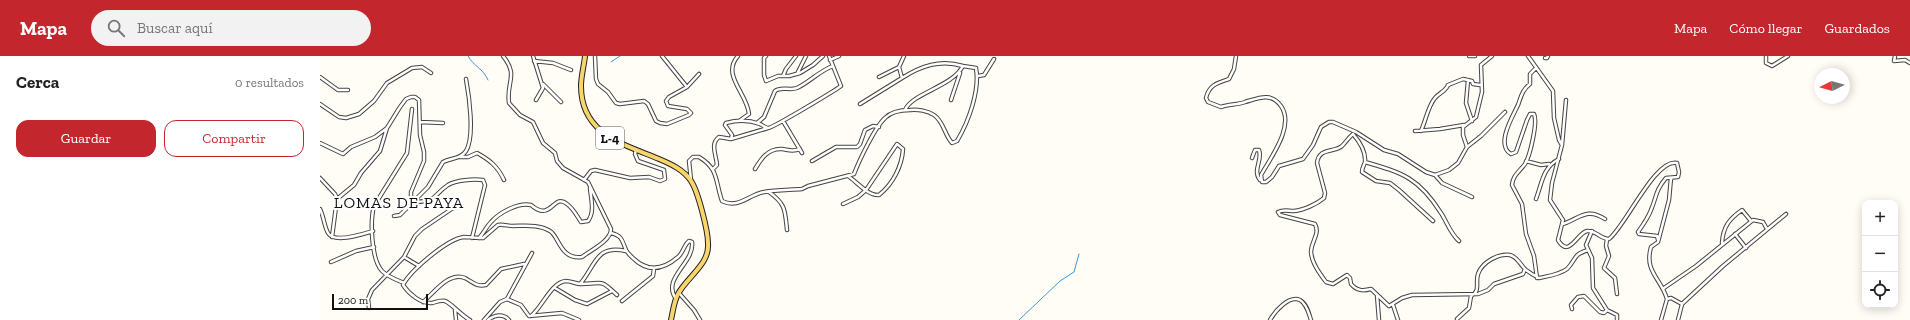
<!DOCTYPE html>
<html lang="es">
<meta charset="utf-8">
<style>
:root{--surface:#fff;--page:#f2f2f2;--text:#222;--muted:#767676;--line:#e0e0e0;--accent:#c4262e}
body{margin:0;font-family:"Zilla Slab",serif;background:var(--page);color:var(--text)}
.controls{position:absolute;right:12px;bottom:12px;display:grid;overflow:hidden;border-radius:8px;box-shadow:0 2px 10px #0003}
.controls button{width:36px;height:36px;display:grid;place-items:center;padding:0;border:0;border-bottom:1px solid var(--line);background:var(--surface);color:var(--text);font:20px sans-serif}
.compass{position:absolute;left:1494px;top:12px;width:36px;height:36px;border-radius:50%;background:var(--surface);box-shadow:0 2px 10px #0003;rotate:264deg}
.scale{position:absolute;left:12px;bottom:10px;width:96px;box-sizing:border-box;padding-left:4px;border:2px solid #111;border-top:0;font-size:11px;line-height:14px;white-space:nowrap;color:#111;-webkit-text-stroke:3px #fff;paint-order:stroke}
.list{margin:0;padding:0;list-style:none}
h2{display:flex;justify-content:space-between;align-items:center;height:52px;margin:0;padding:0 16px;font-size:17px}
h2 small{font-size:13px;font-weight:400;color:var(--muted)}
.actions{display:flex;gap:8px;padding:12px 16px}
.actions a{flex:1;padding:9px 0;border:1px solid var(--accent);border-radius:12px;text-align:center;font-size:14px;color:var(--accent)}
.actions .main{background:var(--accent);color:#fff}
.icon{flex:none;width:22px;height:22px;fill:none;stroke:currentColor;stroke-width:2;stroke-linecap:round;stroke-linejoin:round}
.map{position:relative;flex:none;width:1590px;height:264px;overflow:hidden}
header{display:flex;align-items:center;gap:24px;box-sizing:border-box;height:56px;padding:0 20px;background:var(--accent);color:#fff}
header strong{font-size:19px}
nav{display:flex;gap:22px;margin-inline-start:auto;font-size:14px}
.search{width:280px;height:36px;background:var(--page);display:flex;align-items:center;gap:10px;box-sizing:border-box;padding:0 14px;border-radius:22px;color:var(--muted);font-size:15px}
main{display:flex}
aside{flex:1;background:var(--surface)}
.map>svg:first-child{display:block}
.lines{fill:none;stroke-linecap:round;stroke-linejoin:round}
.stream{stroke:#3f96cf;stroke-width:1}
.minor-casing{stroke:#444;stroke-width:4.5}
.primary-casing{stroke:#222;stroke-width:6}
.minor{stroke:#fff;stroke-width:2.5}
.primary{stroke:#f9d66b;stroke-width:4}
.labels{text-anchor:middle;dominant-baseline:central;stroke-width:4;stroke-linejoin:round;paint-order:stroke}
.shield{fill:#fff;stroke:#585858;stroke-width:1}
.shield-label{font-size:13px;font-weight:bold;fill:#111}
.quarter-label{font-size:16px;letter-spacing:1px;fill:#111;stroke:#fff}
</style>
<header>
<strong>Mapa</strong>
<div class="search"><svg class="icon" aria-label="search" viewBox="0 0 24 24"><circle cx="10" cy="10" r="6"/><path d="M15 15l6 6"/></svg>Buscar aquí</div>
<nav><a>Mapa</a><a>Cómo llegar</a><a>Guardados</a></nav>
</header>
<main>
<aside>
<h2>Cerca<small>0 resultados</small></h2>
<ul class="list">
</ul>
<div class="actions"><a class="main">Guardar</a><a>Compartir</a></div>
</aside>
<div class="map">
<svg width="1590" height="264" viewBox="0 0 1590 264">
<rect width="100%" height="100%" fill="#fffdf5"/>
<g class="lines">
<path class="stream" d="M148,0C154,11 163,12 168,24
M291,6L300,0
M699,264L740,225L754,216L759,198"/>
<defs>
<path id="minor" d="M213,0L223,32L216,44
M275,0L276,23L278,28L288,36L296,47L300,48L324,45L328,48L336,65L340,67L347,68L369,59L371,57L367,53L348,50L346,45L349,41L367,31L379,18
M342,0L367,31
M418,0C401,19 427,37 429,58L419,65
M446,0L444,2V19L446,25L458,20H469L480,17L493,9L503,0
M584,0L579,11L582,22C601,10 620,3 643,10
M916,0L914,13L909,23C897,27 889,29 886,42L888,46L901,51C909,48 917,49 925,46C939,42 951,36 961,50C975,70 951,101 941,119L942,126H946L952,121L959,110L983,103L993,89L1001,71L1009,66H1013L1036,76L1064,94L1078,98L1106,116L1115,119L1129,114L1138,107L1147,91L1161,80L1185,56
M1149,0H1155
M1208,0L1233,35L1234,62L1239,84L1242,89L1232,127L1230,144L1243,164L1238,184C1249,203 1257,177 1267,175C1276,174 1280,183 1289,183C1305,171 1336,101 1357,107L1359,116L1358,121L1346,122C1335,135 1337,140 1331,154C1328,162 1323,169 1318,176L1319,178L1337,180L1338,184
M1446,0V7L1452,10L1468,0
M1575,0L1574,5L1585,4L1590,7
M1225,2H1227L1228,0
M510,4L519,0
M214,5L233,7L251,14
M1215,13L1210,18V28C1202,34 1201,41 1198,49C1193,60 1175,89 1191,98L1196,96L1207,64L1210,58H1214C1218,66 1210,100 1205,108C1199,116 1193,119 1192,129L1202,148L1206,178L1214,200L1217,222
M477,18L486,0
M463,20L466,13L476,0
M658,20L664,19L674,3
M0,21L18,34H28
M559,21L579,11
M1148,24L1146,47L1152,65
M223,28L241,46
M631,44L640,17
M0,48L19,61L26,62L39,58L54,45L67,27L92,12L102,11L111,17
M540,48L582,22
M463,65L482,97
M100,66L123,67
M437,67L444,61L455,35C461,30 469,35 477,32C490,26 499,15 513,10
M1095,75L1120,73L1144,69
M1101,75C1106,64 1108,50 1115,42C1119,37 1126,35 1128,29L1143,23L1152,25L1153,28L1160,29
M1033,78C1029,81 1026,86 1022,90C1014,97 999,91 997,107L1005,137L1004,142C997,148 984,154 974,155C968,155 964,153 958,156L960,159L995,168C1000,178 992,184 991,195C991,206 1000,218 1006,226L1013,228L1027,219L1030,222L1031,228C1037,235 1043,235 1051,233L1069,250L1082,242L1092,239L1158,238L1168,234L1174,228L1203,218L1205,213
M1033,78C1039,85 1046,96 1045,106C1044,110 1042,111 1042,116L1056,125L1070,127L1079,134L1113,165
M411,83L448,72
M0,87L23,98L31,91L55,81L67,72
M1242,89L1246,44
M1147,91L1143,79V71L1156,61L1162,36L1161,9L1172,0
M140,101H148L157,97C170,104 178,111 184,124
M932,102L935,94H939C943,104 932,114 940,124
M492,105L516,91H537L540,88L545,74L553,70L559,71
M1206,105L1221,109L1229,108
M1045,106C1083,117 1099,122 1121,157C1127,166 1130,177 1139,185
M393,113L397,109C396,98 390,88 399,81L411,83L412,79L405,69L406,67C417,64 429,64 440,68C442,69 446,72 448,72C453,72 514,35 521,30L509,0
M435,113C441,103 448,92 462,93C469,94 473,96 480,93
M1115,119L1122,127L1152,141
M0,122L15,138L17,143L12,181
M264,124L271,115L275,114L310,122L329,121L340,125L345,123L344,114L318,105L315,98L316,94
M371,124L369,105L373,101H379C399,113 395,125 402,145C419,153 428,139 444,136C456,134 469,134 482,133L488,130L534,118C539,105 555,71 565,62C572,55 581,54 590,54C598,53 608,55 614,59C624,66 624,78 632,87L637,85C649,65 660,34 656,12L643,10C632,31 592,37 585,54
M449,136C466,148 465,155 467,174
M17,143L34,129L41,117L60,95L67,72L80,51L86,43L91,41H95L99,44L100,79L104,96V105L91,136V141L96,146C118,145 113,139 128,129C136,124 153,123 163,124L165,129L152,182
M1216,143C1222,127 1223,111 1239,103
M523,148L538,141L546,134L577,88L583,93C582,110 573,128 559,139C548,140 537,126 528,120
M0,153C4,161 4,170 8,177C14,188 43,178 53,175
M74,160L80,159L108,131L123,106C131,102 141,103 146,95C155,81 149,39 146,23
M1243,168C1260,162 1267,151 1285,163
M1272,175L1266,189L1272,202L1273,232L1287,254L1297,259V264
M291,177C303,180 302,185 306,194C308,198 312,201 314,203C329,217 344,213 358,201C363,197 364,189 369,185L372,186C375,207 341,222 356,243
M1415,178L1426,192
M159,182C164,177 166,171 171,166C179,157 198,146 211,149C232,167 233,136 247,148C253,152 257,160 261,166L268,165C275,156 271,143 270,132
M1287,183L1286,190L1289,200L1284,212L1295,222L1297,238
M1402,187C1403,171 1409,163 1422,154L1431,165
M84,201L99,210
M11,206L36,195L54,191
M84,227C77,224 68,221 62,215C51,203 50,165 54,150L87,97L92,53
M260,228C276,209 276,188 306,195
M235,232L255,244L267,248L292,235
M1344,232L1376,210L1433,164L1443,166L1447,173
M359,237L374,254L380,264
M1057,239L1059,264
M187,243L212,197
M1347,243C1341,222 1324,216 1331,191L1338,186L1349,144L1351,122
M302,245L333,220L334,213
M103,246C114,237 129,215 145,222C153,226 156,231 166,229L181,213L204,208
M1073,249L1078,264
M49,252L48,243L52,234L84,201L95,180L102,173L133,152L138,151
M1252,253L1251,249L1258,241L1264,240L1280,256L1284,257L1287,254
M135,254L136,264
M211,260C222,252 231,226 246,225C251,225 256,228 261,228C284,228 279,222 297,239
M1137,263L1149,252L1151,240C1161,235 1155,227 1158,218C1162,206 1179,197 1190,199C1198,201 1200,209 1206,214C1210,217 1215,220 1219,222C1228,220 1239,219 1247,213C1257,203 1252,199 1268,194
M150,264C142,260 131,247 125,245C120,244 116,246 112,247C101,248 89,238 83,229C90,215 127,183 144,181C150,181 157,182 163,182L178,169C183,168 188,170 193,170C205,170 219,168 230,175C239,180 240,204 262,201C271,194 291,185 291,173L268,126L243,112L237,105L235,97L223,87L213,66L200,59L189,47C186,25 199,20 183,0
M164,264L180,246L187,243L201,249L209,260L242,257L259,264
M168,264C174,259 183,257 189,264
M950,264C955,255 969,239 980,244C987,248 989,258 991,264
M1341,264L1347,243L1351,242L1362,248
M1358,264L1362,248L1403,210L1466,158"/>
<path id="primary" d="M265,0C264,10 261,20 261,30C261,78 303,88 339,103C351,108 364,114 371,125C378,135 388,175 388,187C390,208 368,220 358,238C354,245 353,255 351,264"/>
</defs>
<use href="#minor" class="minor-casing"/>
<use href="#primary" class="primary-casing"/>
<use href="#minor" class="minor"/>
<use href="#primary" class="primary"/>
</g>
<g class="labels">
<rect class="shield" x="276" y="71" width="28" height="22" rx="3"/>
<g class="shield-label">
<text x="290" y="82">L-4</text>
</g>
<g class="quarter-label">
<text x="79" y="146">LOMAS DE PAYA</text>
</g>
</g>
</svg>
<div class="controls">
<button>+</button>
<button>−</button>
<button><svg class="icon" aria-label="locate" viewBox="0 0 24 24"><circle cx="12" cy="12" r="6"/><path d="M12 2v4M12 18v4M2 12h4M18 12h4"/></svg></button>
</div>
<svg class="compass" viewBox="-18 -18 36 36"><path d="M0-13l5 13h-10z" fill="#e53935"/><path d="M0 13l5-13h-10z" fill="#767676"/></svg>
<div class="scale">200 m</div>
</div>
</main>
